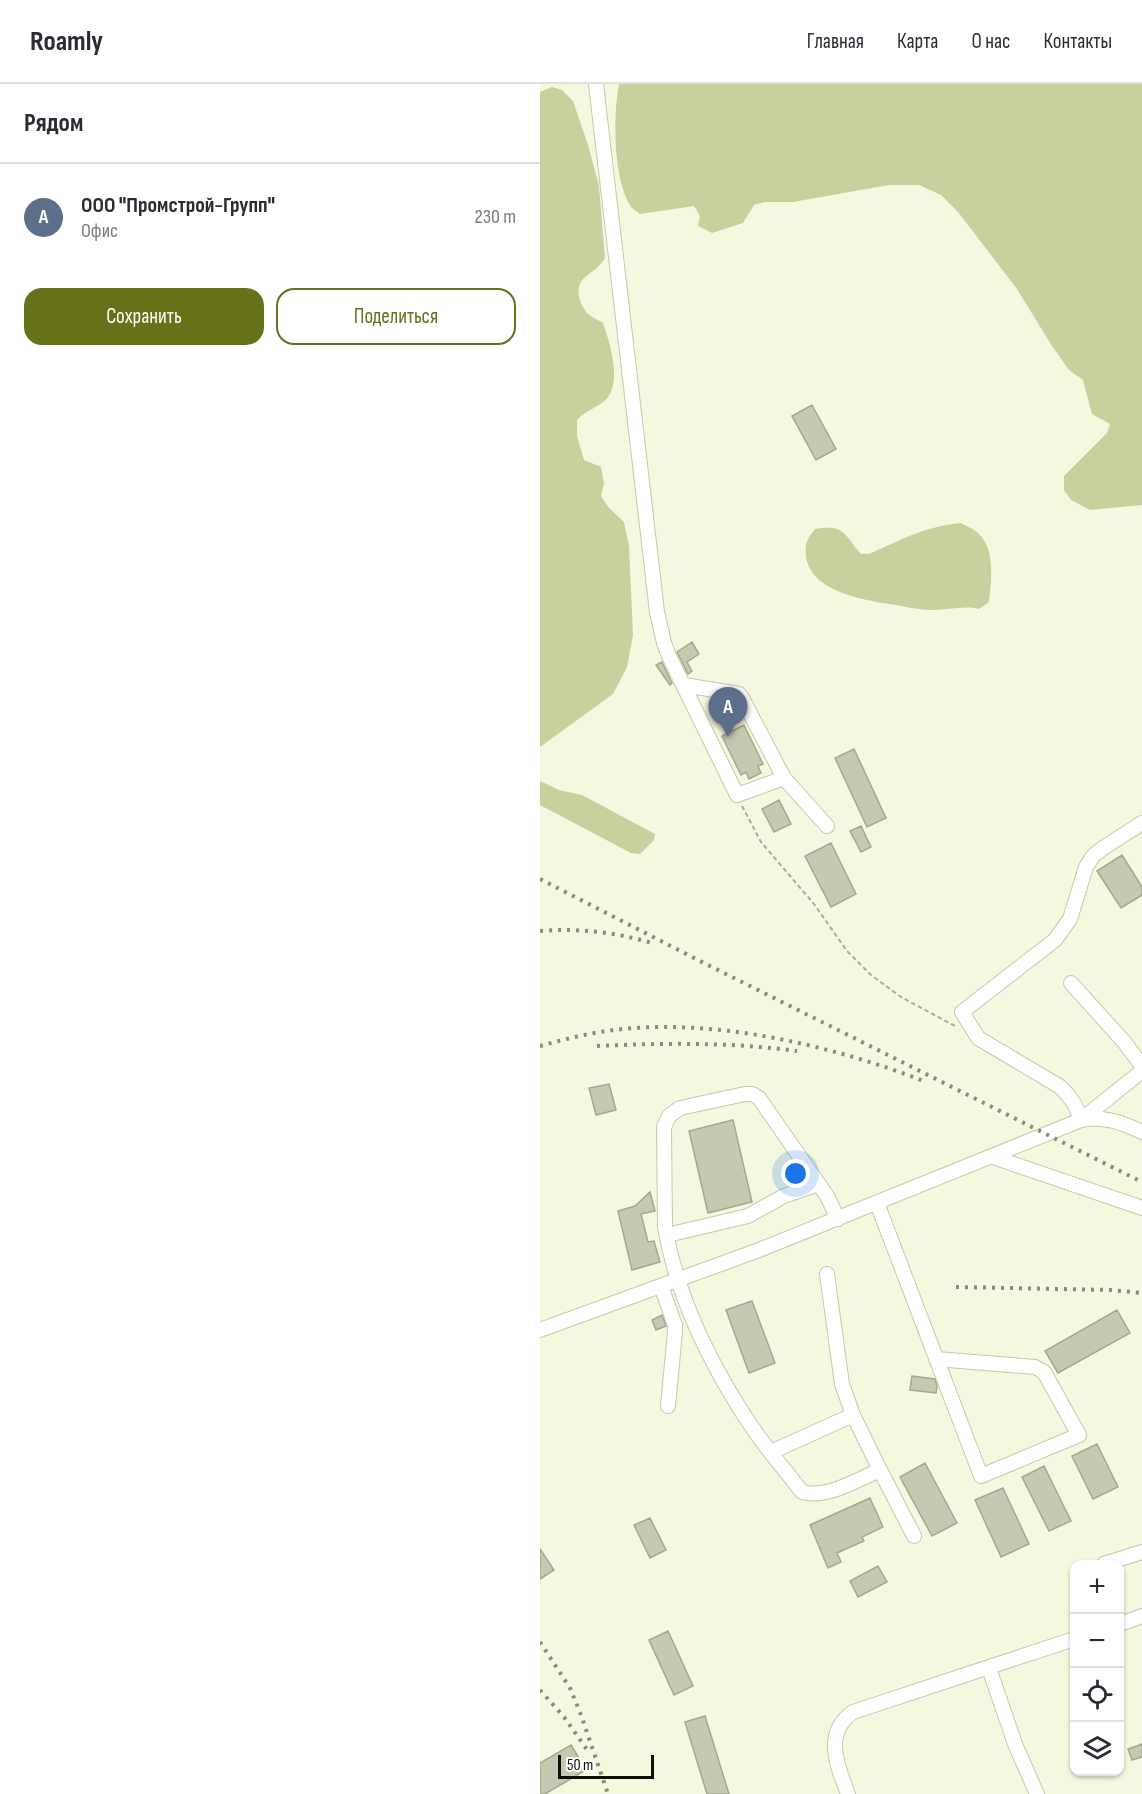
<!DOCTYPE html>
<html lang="ru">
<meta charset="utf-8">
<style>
:root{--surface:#fff;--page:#f7f7f7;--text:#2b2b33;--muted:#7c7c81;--line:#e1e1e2;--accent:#66711a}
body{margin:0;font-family:"Sofia Sans Condensed",sans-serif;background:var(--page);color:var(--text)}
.controls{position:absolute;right:18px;bottom:18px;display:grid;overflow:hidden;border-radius:12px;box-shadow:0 2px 4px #0004}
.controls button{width:54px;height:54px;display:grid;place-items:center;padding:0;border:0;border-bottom:2px solid var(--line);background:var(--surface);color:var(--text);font:30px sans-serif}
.scale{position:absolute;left:18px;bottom:15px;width:96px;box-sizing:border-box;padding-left:6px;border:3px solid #0c0d05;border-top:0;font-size:16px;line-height:21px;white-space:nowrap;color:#0c0d05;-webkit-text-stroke:4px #fff;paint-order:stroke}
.you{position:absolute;left:256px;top:1090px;width:21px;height:21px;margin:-15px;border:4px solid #fff;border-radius:50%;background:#1a73e8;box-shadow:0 0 0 9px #1a73e833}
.badge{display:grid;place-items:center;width:39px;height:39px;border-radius:50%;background:var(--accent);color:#fff;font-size:20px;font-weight:700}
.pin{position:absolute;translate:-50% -50px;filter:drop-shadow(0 2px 3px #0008)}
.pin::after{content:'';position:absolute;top:32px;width:21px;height:18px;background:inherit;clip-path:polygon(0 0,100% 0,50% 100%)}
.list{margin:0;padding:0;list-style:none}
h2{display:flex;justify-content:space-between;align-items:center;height:78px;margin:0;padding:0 24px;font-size:26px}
h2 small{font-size:20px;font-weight:400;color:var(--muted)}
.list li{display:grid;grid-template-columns:39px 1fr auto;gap:18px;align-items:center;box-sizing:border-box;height:108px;padding:0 24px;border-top:2px solid var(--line)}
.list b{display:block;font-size:22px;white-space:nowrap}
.list p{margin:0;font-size:20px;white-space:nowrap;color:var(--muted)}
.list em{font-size:20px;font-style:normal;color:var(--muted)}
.actions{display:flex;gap:12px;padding:18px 24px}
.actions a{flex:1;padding:14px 0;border:2px solid var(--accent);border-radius:18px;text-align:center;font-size:21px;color:var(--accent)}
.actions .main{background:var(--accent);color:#fff}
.icon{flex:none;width:33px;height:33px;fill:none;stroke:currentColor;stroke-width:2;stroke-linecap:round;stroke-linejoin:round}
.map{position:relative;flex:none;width:602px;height:1710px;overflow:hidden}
header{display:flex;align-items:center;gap:36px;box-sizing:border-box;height:84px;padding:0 30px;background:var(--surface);border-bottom:2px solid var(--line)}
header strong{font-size:28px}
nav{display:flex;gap:33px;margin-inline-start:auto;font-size:21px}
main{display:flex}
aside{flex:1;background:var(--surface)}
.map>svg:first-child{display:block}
.green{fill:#c7d19d}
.building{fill:#c4c9af;stroke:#a3a88f;stroke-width:1.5}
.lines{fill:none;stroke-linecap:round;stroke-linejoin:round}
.minor-casing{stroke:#c4c9af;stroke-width:16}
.path{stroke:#a9ad98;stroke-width:2;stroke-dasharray:4.5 3;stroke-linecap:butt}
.minor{stroke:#fff;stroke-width:14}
.rail{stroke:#898c7b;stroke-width:4;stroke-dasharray:3 6;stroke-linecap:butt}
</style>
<header>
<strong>Roamly</strong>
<nav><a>Главная</a><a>Карта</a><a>О нас</a><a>Контакты</a></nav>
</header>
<main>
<aside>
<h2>Рядом<small></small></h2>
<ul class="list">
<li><span class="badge" style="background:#5c6f8a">A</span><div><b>ООО &quot;Промстрой-Групп&quot;</b><p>Офис</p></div><em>230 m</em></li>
</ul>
<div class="actions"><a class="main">Сохранить</a><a>Поделиться</a></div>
</aside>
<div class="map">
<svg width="602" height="1710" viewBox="0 0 602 1710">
<rect width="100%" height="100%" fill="#f3f8de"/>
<path class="green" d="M79,0H602V421L550,426L531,416L524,406V392L567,349L570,340L552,330L543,296L529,286L512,262L477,205L418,128L401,111L379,101H349L253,118H225L214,121L203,139L172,149L158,142L160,132L154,122L100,130C97,127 92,125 90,121C73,94 73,30 79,0Z
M12,3L22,6L33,17L48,61L59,102L65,174C59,184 52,187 44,194C34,204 39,219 47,229C51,233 58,236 63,239C70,259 84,303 63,318C54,325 45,327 37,336V352L44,376L61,383L64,399L61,412L69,424L84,438L89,462L93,551L87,583L73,610L0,663V8Z
M421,439C426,442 434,445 438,449C456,465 451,497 449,518L439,525C422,521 405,527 388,526C377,525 366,523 356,521C323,516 260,507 266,461C267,455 272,449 275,445C304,440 304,450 321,470H329C363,455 383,443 421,439Z
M0,697L19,706L42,711L115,750L114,756L100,770L91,769L0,721Z"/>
<path class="building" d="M272,321L296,365L276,376L252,332Z
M152,558L159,570L147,578L152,587L148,590L137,568Z
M122,578L132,599L130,601L116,581Z
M204,641L223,680L218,682L221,689L209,695L206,688L201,691L182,652Z
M314,665L346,734L327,743L295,674Z
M239,716L251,740L234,748L222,725Z
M321,742L331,763L321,768L310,747Z
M291,759L316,810L291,823L265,772Z
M582,771L602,803V811L581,824L557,787Z
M69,1000L76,1026L56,1031L49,1004Z
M193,1036L212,1118L168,1129L149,1047Z
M110,1108L115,1127L101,1130L108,1158L114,1157L120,1178L92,1186L78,1127L95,1122Z
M212,1217L235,1279L209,1289L186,1226Z
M577,1226L590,1249L518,1289L505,1267Z
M122,1231L126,1242L116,1246L112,1236Z
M372,1292L395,1295L397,1302L396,1309L370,1306Z
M557,1360L578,1403L553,1415L532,1372Z
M385,1379L417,1439L392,1452L360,1393Z
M504,1382L531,1437L509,1447L482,1393Z
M463,1404L489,1460L461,1473L435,1416Z
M330,1414L343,1443L322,1453L324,1457L297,1469L301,1478L288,1484L270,1441Z
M110,1434L126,1466L110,1474L94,1441Z
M0,1465L14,1486L0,1495Z
M338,1482L347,1498L318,1513L310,1497Z
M128,1547L153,1602L134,1611L109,1556Z
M165,1632L189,1710H167L145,1638Z
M602,1660V1673L592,1676L588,1665Z
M31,1661L46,1686L5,1710H0V1679Z"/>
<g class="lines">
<defs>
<path id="minor" d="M56,0L117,528L124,559L129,572L197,711L244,694L287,742
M144,601L199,610L202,614L244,694
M602,739L563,764L553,772L546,783L530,835L515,856L422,928L438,954L519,1002C531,1013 536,1021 541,1036L602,987
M531,899L585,959L602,982
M453,1073L602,1124
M337,1119L441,1392L539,1351L504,1288L495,1283L396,1275
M298,1135L287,1112L219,1014L212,1010H205L140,1024L129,1032L124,1043L125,1143C137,1215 175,1290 216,1349C230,1369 247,1388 262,1408C288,1415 316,1396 340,1386L374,1452
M127,1151L208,1132L244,1112L279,1100
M287,1190L302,1300L313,1331L340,1386
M121,1202L135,1241V1248L128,1322
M0,1246L219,1166L541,1036C564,1032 581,1038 602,1048
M231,1368L313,1331
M564,1480L602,1468
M580,1540L602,1532
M449,1584L475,1660L497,1710
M308,1710C297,1681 283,1649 313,1628L534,1555"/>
</defs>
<use href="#minor" class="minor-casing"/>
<path class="path" d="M202,722L221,758L274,820L307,867L331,891L361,913L415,942"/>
<use href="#minor" class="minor"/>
<path class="rail" d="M0,795L160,877L602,1098
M0,847C39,844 74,848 112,859
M0,962C22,956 45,950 67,947C168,932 292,961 386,998
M57,962C124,959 190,958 257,967
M416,1203L571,1206L602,1209
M0,1558L30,1604L41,1631L68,1710
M0,1606L24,1633L48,1667"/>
</g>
</svg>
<div class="controls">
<button>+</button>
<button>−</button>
<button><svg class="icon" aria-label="locate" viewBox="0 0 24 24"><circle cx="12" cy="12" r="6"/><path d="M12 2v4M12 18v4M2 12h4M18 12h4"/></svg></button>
<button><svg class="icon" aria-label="layers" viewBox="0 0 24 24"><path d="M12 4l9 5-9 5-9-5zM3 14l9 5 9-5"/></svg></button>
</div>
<div class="scale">50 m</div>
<div class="you"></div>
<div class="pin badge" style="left:188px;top:653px;background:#5c6f8a">A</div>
</div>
</main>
